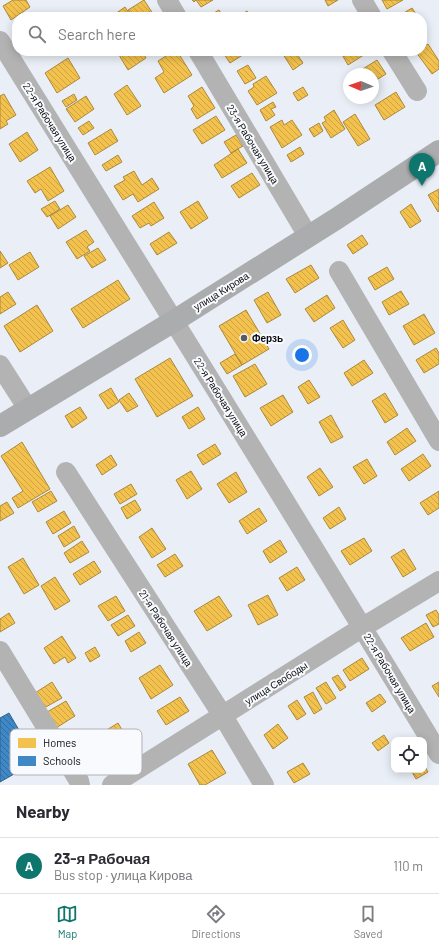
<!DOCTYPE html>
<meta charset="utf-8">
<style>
:root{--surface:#fff;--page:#f7f7f7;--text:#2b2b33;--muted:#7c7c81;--line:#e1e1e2;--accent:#0f766e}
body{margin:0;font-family:Barlow,sans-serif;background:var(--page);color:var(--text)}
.controls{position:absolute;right:12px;bottom:12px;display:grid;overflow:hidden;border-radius:8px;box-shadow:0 2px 10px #0003}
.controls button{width:36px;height:36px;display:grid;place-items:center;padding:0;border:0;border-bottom:1px solid var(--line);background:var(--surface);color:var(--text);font:20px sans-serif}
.compass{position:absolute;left:343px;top:68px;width:36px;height:36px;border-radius:50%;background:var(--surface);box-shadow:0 2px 10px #0003;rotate:272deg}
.you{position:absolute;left:302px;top:355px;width:14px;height:14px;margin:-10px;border:3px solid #fff;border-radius:50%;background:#1a73e8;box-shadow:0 0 0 6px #1a73e833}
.badge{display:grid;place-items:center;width:26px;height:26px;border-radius:50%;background:var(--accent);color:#fff;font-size:13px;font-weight:700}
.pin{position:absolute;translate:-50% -33px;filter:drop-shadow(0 1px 2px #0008)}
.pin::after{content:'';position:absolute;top:21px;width:14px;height:12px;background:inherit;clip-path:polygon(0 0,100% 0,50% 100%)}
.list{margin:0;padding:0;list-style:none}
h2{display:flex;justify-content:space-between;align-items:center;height:52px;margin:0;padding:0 16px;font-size:17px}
h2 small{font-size:13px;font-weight:400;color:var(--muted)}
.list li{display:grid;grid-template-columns:26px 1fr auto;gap:12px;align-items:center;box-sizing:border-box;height:56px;padding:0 16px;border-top:1px solid var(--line)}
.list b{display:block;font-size:15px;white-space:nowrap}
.list p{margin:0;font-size:13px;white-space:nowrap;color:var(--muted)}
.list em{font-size:13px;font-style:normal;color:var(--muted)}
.icon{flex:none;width:22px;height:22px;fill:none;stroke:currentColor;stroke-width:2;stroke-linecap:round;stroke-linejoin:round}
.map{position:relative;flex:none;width:439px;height:785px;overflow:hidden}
.search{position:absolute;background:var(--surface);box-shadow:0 2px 10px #0003;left:12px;right:12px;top:12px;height:44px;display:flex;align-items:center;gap:10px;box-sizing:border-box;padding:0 14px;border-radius:16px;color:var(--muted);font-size:15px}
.sheet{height:108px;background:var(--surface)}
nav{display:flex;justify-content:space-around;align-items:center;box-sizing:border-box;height:56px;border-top:1px solid var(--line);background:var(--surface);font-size:11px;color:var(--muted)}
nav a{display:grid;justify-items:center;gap:2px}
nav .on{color:var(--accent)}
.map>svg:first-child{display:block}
.homes{fill:url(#homes-back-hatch);stroke:#ac8a3b}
.schools{fill:url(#schools-back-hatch);stroke:#2f628f}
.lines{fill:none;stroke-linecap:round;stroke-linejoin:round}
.minor{stroke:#b3b3b4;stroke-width:20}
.major{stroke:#abacad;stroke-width:22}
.poi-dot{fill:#585b61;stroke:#f8fafd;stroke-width:1.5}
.labels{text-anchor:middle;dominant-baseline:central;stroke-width:4;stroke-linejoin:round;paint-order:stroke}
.street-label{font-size:10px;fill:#090b10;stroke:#f8fafd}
.poi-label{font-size:10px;font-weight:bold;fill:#090b10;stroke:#f8fafd;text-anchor:start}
.key{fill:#f8fafd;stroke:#b0b2b6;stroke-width:1}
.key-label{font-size:11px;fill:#090b10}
</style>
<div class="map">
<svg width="439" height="785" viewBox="0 0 439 785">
<defs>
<pattern id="homes-back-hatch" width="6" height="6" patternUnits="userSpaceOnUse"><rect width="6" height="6" fill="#f2c14e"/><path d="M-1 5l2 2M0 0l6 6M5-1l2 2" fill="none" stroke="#cea443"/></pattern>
<pattern id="schools-back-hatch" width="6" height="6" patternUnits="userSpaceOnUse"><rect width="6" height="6" fill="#3f88c5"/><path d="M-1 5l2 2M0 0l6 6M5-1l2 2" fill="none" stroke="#336d9f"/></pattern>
</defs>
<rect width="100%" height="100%" fill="#eaeff7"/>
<path class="homes" d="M13,0H26L30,7L11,20L3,6Z
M144,0L155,17H133L128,10Z
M192,0H213L201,7L196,0L194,2Z
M325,0H338L328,6Z
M382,0H403L387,9Z
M125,7L131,16L129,17H117L115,14Z
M412,8L418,17H397Z
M219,10L223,17H207Z
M247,11L251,17H237Z
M428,44L439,61V69L432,74L416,52L422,51V48Z
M126,51H142L146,58L128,70L119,55Z
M174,51H177L192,75L164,93L155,78L164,72L158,61Z
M222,51H249L230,63Z
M281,51H295L303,63L293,70Z
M340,51H370L348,65Z
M68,58L80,78L57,93L45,73Z
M377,60L386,74L373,82V74H359L358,72Z
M248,65L256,78L245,84L237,71Z
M266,76L277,93L257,105L248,91L254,87L253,84Z
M127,85L141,106L127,115L114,94Z
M202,87L215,108L197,119L191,109L194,106L188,96Z
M303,87L308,95L298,101L293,93Z
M396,92L405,107L384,120L375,105Z
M4,94L16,115L6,121L8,124L0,129V96Z
M74,94L77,100L66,107L62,101Z
M86,96L94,109L75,122L66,109Z
M273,102L276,107L271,109L275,115L266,121L260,110Z
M334,110L345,129L331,138L322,123L326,121L324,117Z
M355,114L370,139L358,146L343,122Z
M216,116L225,130L202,144L193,130Z
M282,120L284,125L292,120L302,135L282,148L270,127Z
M89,121L94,128L83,135L78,128Z
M319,123L323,131L314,137L309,129Z
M111,129L118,141L95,155L88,143Z
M27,132L38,150L20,162L9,144Z
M236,135L243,146L231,153L224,142Z
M300,147L304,154L291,162L287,155Z
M238,149L247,163L222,178L214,165Z
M118,155L122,162L106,171L102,165Z
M50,167L64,191L48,201L41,189L35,193L27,181Z
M134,171L142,185L152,178L159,189L138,202L133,194L123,200L114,186L125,180L123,177Z
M252,173L260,185L239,198L231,186Z
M439,189V211L438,212L428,195Z
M55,201L60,209L47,217L41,209Z
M198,201L208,218L191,229L180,212Z
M154,202L164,218L151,226L149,223L140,228L132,216Z
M411,204L421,221L410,228L400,212Z
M68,205L76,217L58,229L50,216Z
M86,230L94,242L87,247L90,251L77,259L66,242Z
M169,232L177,243L157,255L150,244Z
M362,235L368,244L353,254L347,245Z
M98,248L106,260L92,268L84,256Z
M0,251L8,263L0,268Z
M30,252L39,267L18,280L9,265Z
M311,265L319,278L295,293L286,279Z
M387,267L394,279L375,290L368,278Z
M118,280L130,299L83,328L71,309Z
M401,291L409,304L389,315L382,302Z
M8,292L16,304L0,314V297Z
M268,292L281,315L267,323L254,300Z
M327,295L335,308L314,322L305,309Z
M37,305L53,331L20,352L4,326Z
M246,310L269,349L242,365L219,326Z
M424,314L435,333L414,345L403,326Z
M343,320L355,340L343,348L330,328Z
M436,348L439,353V364L424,373L416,360Z
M235,354L242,365L227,374L220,363Z
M170,358L193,396L157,417L135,379Z
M364,360L373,373L352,386L344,373Z
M255,364L267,384L245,397L233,376Z
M309,380L320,397L308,404L298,387Z
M111,388L119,402L108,409L99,395Z
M129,393L138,406L127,412L119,400Z
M385,393L398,415L385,423L372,401Z
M283,395L293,412L271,426L260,408Z
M80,407L87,418L72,428L65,416Z
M198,407L205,419L189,429L182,417Z
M331,415L343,437L331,443L319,422Z
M407,428L416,441L395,455L387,442Z
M22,442L50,489L18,508L12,498L23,491L1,456Z
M215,444L221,454L203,465L197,455Z
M423,454L431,466L409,481L401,469Z
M111,455L117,465L102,475L96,465Z
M367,459L377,476L364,484L353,467Z
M320,468L333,487L319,496L307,477Z
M191,471L202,489L187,499L176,480Z
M236,472L247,492L229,503L217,484Z
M131,484L137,494L120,504L114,494Z
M51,491L57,501L38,512L32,502Z
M439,491V508L428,515L420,503Z
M135,500L141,510L127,519L121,508Z
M7,502L14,513L0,521V506Z
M339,507L346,519L330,529L323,518Z
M259,508L267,521L247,534L239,521Z
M64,511L71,523L53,534L46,522Z
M74,526L80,537L64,547L58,536Z
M152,528L166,549L152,558L139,537Z
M364,538L372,551L350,565L341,551Z
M280,540L287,552L270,563L263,551Z
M82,541L89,552L70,563L64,553Z
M404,549L416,569L403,577L391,557Z
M175,554L183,566L165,577L157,565Z
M23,558L39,585L24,594L8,567Z
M94,561L101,572L80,585L73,574Z
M297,567L305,580L287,591L279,578Z
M55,577L70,601L55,610L41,586Z
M268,595L278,615L258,625L248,605Z
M116,596L125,611L108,621L98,606Z
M219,596L232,616L207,631L194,611Z
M436,610L439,615V624L433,627L426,615Z
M9,613L15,623L0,632V619Z
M128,615L135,626L118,636L111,625Z
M426,623L434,637L410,651L401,638Z
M139,632L146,643L131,652L125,641Z
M62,636L76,658L68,663L65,657L54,664L44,648Z
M95,647L100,656L90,662L85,653Z
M362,658L369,669L350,681L343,670Z
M160,665L173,685L151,699L139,678Z
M338,675L346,687L340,691L332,678Z
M52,682L62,698L44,708L35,693Z
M326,682L336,698L326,704L316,688Z
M439,682V697L432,686Z
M313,692L322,709L314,714L304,697Z
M380,694L386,702L372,712L366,703Z
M180,697L189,711L166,725L157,711Z
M297,700L306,714L297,720L288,706Z
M66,701L75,716L56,728L47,712Z
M118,723L133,748L120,756L105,731Z
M278,724L288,738L273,749L264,735Z
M384,735L389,743L378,751L372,743Z
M212,750L226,773L205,785H200L188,764Z
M303,763L310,774L294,783L287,772Z
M424,765L428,772L416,779L411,770H424Z"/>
<path class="schools" d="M9,713L37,761L0,782V745H1L0,743V718Z"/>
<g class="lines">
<path class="minor" d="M167,0L177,17
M362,0L372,17
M0,41C147,278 295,515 439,754
M198,51L308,236
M392,51L417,91
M339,271L439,441
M0,365L28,409
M66,472L223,716L264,785
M0,651L79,781L80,785
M112,785L363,627L439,581"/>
<path class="major" d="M0,426L174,321L336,219L439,151"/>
</g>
<circle class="poi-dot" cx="244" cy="338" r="4"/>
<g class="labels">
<g class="street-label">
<text transform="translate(50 122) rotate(58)">22-я Рабочая улица</text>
<text transform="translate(253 144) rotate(59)">23-я Рабочая улица</text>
<text transform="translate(221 291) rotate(-32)">улица Кирова</text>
<text transform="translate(221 397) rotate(58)">22-я Рабочая улица</text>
<text transform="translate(166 628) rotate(57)">21-я Рабочая улица</text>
<text transform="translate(390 673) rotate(59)">22-я Рабочая улица</text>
<text transform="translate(276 683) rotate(-32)">улица Свободы</text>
</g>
<g class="poi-label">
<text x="252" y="338">Ферзь</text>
</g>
</g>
<rect x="10" y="729" width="132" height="46" rx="6" class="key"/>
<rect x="18" y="738" width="18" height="10" fill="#f2c14e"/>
<rect x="18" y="756" width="18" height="10" fill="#3f88c5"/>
<g class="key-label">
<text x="43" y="747">Homes</text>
<text x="43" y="765">Schools</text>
</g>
</svg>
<div class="controls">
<button><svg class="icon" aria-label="locate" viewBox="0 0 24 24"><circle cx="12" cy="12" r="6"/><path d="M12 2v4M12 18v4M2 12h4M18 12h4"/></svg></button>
</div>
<svg class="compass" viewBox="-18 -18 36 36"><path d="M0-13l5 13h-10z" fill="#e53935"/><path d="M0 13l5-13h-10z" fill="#7c7c81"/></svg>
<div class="you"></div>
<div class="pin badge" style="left:422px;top:186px">A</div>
<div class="search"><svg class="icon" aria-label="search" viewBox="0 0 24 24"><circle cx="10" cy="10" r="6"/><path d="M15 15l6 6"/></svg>Search here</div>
</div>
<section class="sheet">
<h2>Nearby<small></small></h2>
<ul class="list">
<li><span class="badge">A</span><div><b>23-я Рабочая</b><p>Bus stop · улица Кирова</p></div><em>110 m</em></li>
</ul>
</section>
<nav>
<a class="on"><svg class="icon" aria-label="map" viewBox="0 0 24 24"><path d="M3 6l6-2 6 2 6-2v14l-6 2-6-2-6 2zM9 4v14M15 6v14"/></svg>Map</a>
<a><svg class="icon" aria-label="directions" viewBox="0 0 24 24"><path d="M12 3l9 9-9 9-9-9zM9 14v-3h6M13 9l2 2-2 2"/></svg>Directions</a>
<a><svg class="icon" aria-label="saved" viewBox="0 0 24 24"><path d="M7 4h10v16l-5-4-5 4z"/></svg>Saved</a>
</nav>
